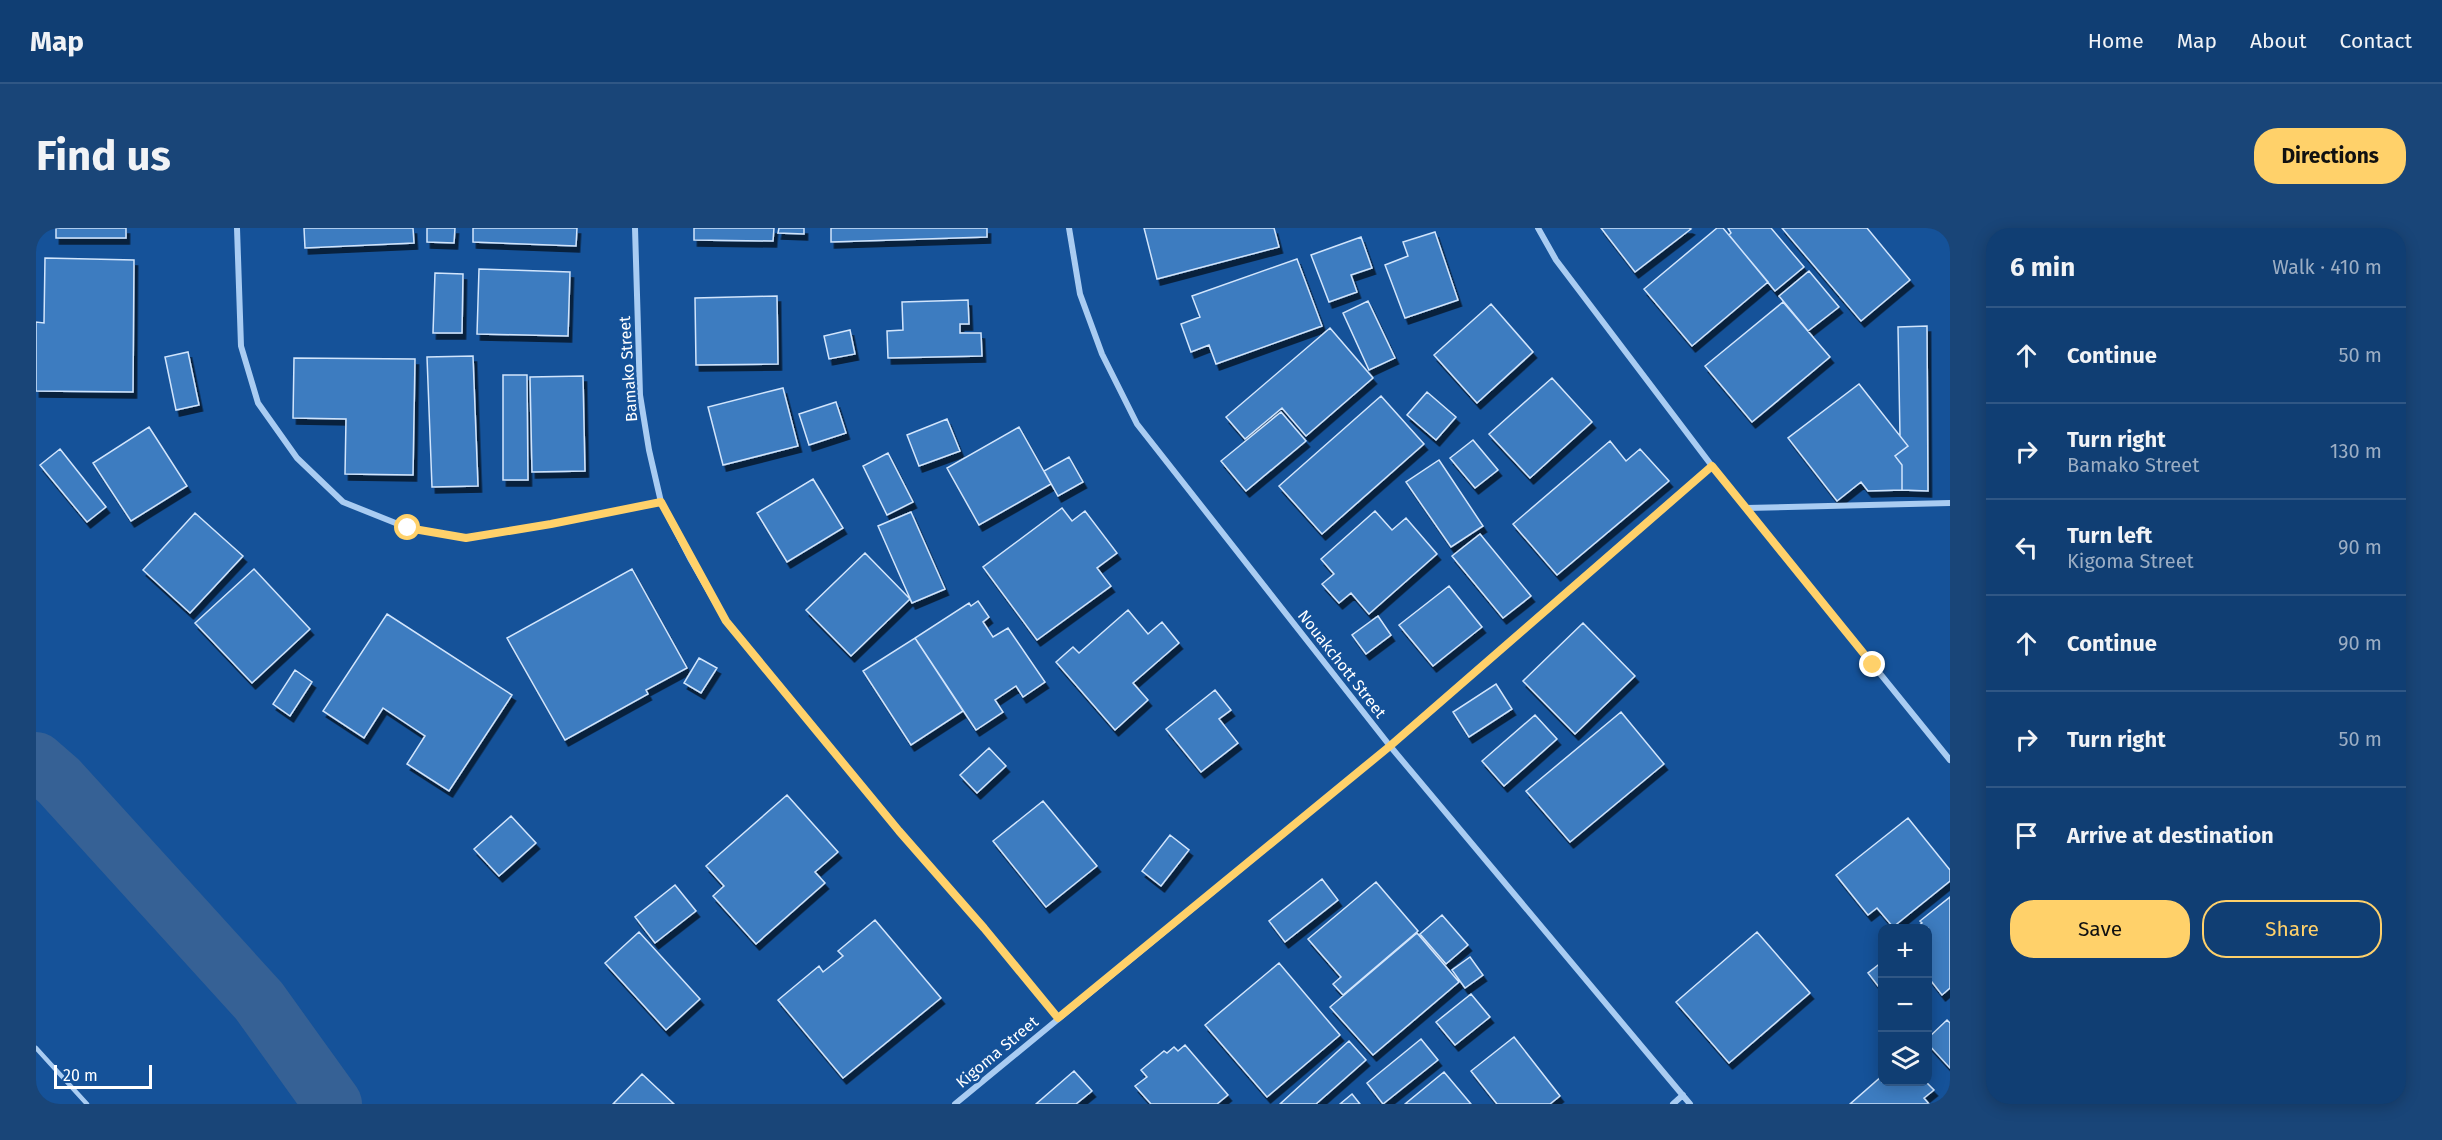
<!DOCTYPE html>
<meta charset="utf-8">
<style>
:root{--surface:#103e73;--page:#194578;--text:#f1f3f6;--muted:#9caec4;--line:#305785;--accent:#ffd16a}
body{margin:0;font-family:"Fira Sans",sans-serif;background:var(--page);color:var(--text)}
.controls{position:absolute;right:18px;bottom:18px;display:grid;overflow:hidden;border-radius:12px;box-shadow:0 3px 15px #0003}
.controls button{width:54px;height:54px;display:grid;place-items:center;padding:0;border:0;border-bottom:2px solid var(--line);background:var(--surface);color:var(--text);font:30px sans-serif}
.scale{position:absolute;left:18px;bottom:15px;width:98px;box-sizing:border-box;padding-left:6px;border:3px solid #fff;border-top:0;font-size:16px;line-height:21px;white-space:nowrap;color:#fff;-webkit-text-stroke:4px #155299;paint-order:stroke}
.stop{position:absolute;width:18px;height:18px;margin:-14px;border:4px solid #ffd16a;border-radius:50%;background:#fff}
.stop.end{background:#ffd16a;border-color:#fff;box-shadow:0 2px 6px #0008}
.list{margin:0;padding:0;list-style:none}
h2{display:flex;justify-content:space-between;align-items:center;height:78px;margin:0;padding:0 24px;font-size:26px}
h2 small{font-size:20px;font-weight:400;color:var(--muted)}
.list li{display:grid;grid-template-columns:39px 1fr auto;gap:18px;align-items:center;box-sizing:border-box;height:96px;padding:0 24px;border-top:2px solid var(--line)}
.list b{display:block;font-size:22px;white-space:nowrap}
.list p{margin:0;font-size:20px;white-space:nowrap;color:var(--muted)}
.list em{font-size:20px;font-style:normal;color:var(--muted)}
.actions{display:flex;gap:12px;padding:18px 24px}
.actions a{flex:1;padding:14px 0;border:2px solid var(--accent);border-radius:24px;text-align:center;font-size:21px;color:var(--accent)}
.actions .main{background:var(--accent);color:#111}
.icon{flex:none;width:33px;height:33px;fill:none;stroke:currentColor;stroke-width:2;stroke-linecap:round;stroke-linejoin:round}
.map{position:relative;flex:none;width:1914px;height:876px;overflow:hidden;border-radius:24px}
header{display:flex;align-items:center;gap:36px;box-sizing:border-box;height:84px;padding:0 30px;background:var(--surface);border-bottom:2px solid var(--line)}
header strong{font-size:28px}
nav{display:flex;gap:33px;margin-inline-start:auto;font-size:21px}
.intro{display:flex;align-items:center;justify-content:space-between;box-sizing:border-box;height:144px;padding:0 36px}
h1{margin:0;font-size:42px}
.button{padding:15px 27px;border-radius:24px;background:var(--accent);color:#111;font-size:21px;font-weight:700}
main{display:flex;gap:36px;padding:0 36px}
aside{flex:1;background:var(--surface);border-radius:24px;box-shadow:0 3px 15px #0003}
.map>svg:first-child{display:block}
.lines{fill:none;stroke-linecap:round;stroke-linejoin:round}
.river{stroke:#366195;stroke-width:58}
.building{fill:#3e7bc0;stroke:#d1e5fc;stroke-width:1.5;filter:url(#shadow)}
.lane{stroke:#a9ccf2;stroke-width:4.5}
.street{stroke:#a9ccf2;stroke-width:6}
.route{stroke:#ffd16a;stroke-width:8}
.labels{text-anchor:middle;dominant-baseline:central;stroke-width:5;stroke-linejoin:round;paint-order:stroke}
.street-label{font-size:16px;fill:#fff;stroke:#155299}
</style>
<header>
<strong>Map</strong>
<nav><a>Home</a><a>Map</a><a>About</a><a>Contact</a></nav>
</header>
<div class="intro"><h1>Find us</h1><a class="button">Directions</a></div>
<main>
<div class="map">
<svg width="1914" height="876" viewBox="0 0 1914 876">
<defs>
<filter id="shadow"><feDropShadow dx="3.5" dy="6" stdDeviation="0" flood-color="#0009"/></filter>
</defs>
<rect width="100%" height="100%" fill="#155299"/>
<g class="lines">
<path class="river" d="M0,533L23,553L223,773L297,876"/>
</g>
<path class="building" d="M20,0H90V10H20Z
M268,0H377L378,15L269,20Z
M391,0H419L418,15L391,14Z
M437,0H541L540,18L437,14Z
M658,0H738L737,13L658,12Z
M743,0H768V6L742,5Z
M795,0H951V9L795,14Z
M1108,0H1238L1243,19L1121,51Z
M1565,0H1653L1655,1L1599,44Z
M1681,0H1687L1732,54L1656,118L1608,61Z
M1692,0H1735L1768,39L1739,63L1693,7L1695,5Z
M1746,0H1831L1874,52L1825,93Z
M1399,4L1422,72L1369,90L1349,37L1372,28L1367,14Z
M1325,9L1336,40L1315,47L1321,64L1293,74L1275,27Z
M9,30L98,32L97,164L0,163V94L8,95Z
M1261,31L1286,98L1180,136L1173,117L1155,124L1145,96L1164,89L1156,68Z
M443,41L534,44L532,108L441,106Z
M1773,43L1803,79L1772,103L1743,68Z
M399,45L427,46L426,105H397Z
M741,68L742,136L660,137L659,70Z
M932,72L933,96H924V105H945L946,128L852,130L851,103L867,102L866,74Z
M1332,73L1359,130L1333,142L1307,85Z
M1747,74L1794,129L1716,194L1669,138Z
M1455,76L1497,124L1441,175L1398,127Z
M1891,98L1892,263L1866,262V237L1859,228L1872,218L1864,208L1862,99Z
M1294,100L1337,150L1270,208L1246,180L1209,211L1190,189Z
M814,102L819,126L793,131L788,108Z
M152,124L163,177L140,182L129,129Z
M437,128L442,258L396,259L391,129Z
M258,130L379,131L377,247L309,246L310,191L257,190Z
M467,147H491L492,252H467Z
M547,148L549,243L496,244L494,149Z
M1516,150L1556,194L1494,250L1453,206Z
M1823,156L1872,218L1859,228L1866,237V262L1832,263L1825,254L1801,273L1752,210Z
M747,160L762,218L687,237L672,179Z
M1391,164L1420,189L1400,212L1371,187Z
M1345,168L1388,216L1286,306L1243,258Z
M800,174L810,205L773,217L763,186Z
M1245,184L1270,213L1210,263L1185,233Z
M911,191L924,223L883,238L871,207Z
M113,199L151,258L95,293L57,235Z
M983,199L1015,256L943,297L911,240Z
M1437,212L1462,242L1439,260L1414,230Z
M1574,213L1590,233L1604,221L1633,253L1521,347L1477,296Z
M24,221L70,279L51,294L4,237Z
M852,225L877,274L851,287L827,238Z
M1033,229L1047,254L1022,268L1008,243Z
M1403,232L1447,298L1415,319L1370,254Z
M777,251L807,300L751,334L721,285Z
M1026,280L1036,293L1049,283L1081,325L1061,340L1075,358L1001,412L947,339Z
M1339,283L1356,302L1370,290L1401,326L1333,386L1315,365L1303,375L1286,356L1298,346L1285,331Z
M875,284L909,361L876,375L842,298Z
M159,285L207,328L154,385L107,342Z
M1444,306L1495,368L1467,390L1416,328Z
M829,325L874,371L815,428L770,382Z
M218,341L274,401L216,455L159,395Z
M596,341L651,440L610,462L612,466L529,512L471,410Z
M1413,358L1446,399L1397,438L1363,397Z
M942,373L953,389L947,394L957,409L972,400L1009,454L987,469L980,458L959,472L967,484L940,502L879,410L933,375L935,378Z
M1092,382L1112,406L1126,394L1143,415L1097,455L1112,472L1079,502L1020,434L1037,419L1043,425Z
M351,386L476,467L413,563L371,536L389,508L347,480L328,510L287,483Z
M1342,388L1355,407L1330,426L1316,407Z
M1547,395L1599,448L1539,506L1487,453Z
M879,410L927,483L875,517L827,443Z
M663,430L681,440L665,465L648,455Z
M259,442L276,454L254,488L237,476Z
M1460,456L1476,481L1433,509L1417,484Z
M1179,462L1195,482L1183,491L1202,515L1165,544L1130,501Z
M1585,484L1628,536L1534,614L1490,563Z
M1499,487L1521,511L1468,558L1446,533Z
M953,520L970,538L941,565L924,547Z
M751,567L802,624L779,644L789,655L720,716L677,668L688,658L670,638Z
M1007,573L1061,638L1010,679L957,613Z
M475,588L500,615L463,648L438,621Z
M1872,590L1914,642V653L1857,699L1841,680L1832,687L1800,647Z
M1134,607L1153,622L1125,658L1106,643Z
M1286,651L1302,672L1249,714L1233,693Z
M1340,654L1382,703L1307,767L1297,756L1305,749L1272,711Z
M639,657L660,683L619,715L599,689Z
M1914,669V760L1906,767L1892,749V700H1879L1886,695L1884,693Z
M1406,687L1432,717L1410,736L1384,706Z
M839,692L905,770L807,850L742,772L783,738L787,744L807,728L802,723Z
M603,704L664,771L630,802L569,735Z
M1721,704L1774,765L1693,835L1640,774Z
M1381,705L1423,754L1337,827L1294,779Z
M1434,729L1447,747L1429,760L1416,742Z
M1846,734V763L1832,745Z
M1243,735L1304,807L1231,869L1169,797Z
M1435,766L1454,789L1419,817L1400,794Z
M1911,792L1914,795V840L1892,816V810Z
M1478,809L1524,868L1514,876H1461L1435,843Z
M1385,811L1402,832L1347,876L1331,855Z
M1313,813L1330,832L1280,876H1244Z
M1149,817L1192,867L1181,876H1115L1099,858L1111,849L1105,842L1128,823L1131,825L1138,819L1142,823Z
M1038,843L1056,863L1040,876H1000Z
M1408,844L1435,876H1369Z
M606,846L638,876H577Z
M1846,848V854H1890L1898,862L1888,870L1893,876H1814Z
M1316,866L1324,876H1304Z"/>
<g class="lines">
<path class="lane" d="M0,820L51,876"/>
<path class="street" d="M201,0L205,118L222,175L261,230L307,274L372,300L430,310L515,296L625,274
M599,0L604,167L613,222L625,274L655,332L690,393L863,603L948,700L1022,790
M1033,0L1044,66L1066,126L1101,196L1354,518L1654,876
M1502,0L1520,32L1676,238L1914,532
M1710,280L1914,275
M919,876L1354,518L1676,238
M1637,876L1647,867"/>
</g>
<g class="lines">
<path class="route" d="M372,300L430,310L515,296L625,274L690,393L863,603L948,700L1022,790L1354,518L1676,238L1837,437"/>
</g>
<g class="labels">
<g class="street-label">
<text transform="translate(592 141) rotate(-94)">Bamako Street</text>
<text transform="translate(1306 436) rotate(52)">Nouakchott Street</text>
<text transform="translate(961 824) rotate(-40)">Kigoma Street</text>
</g>
</g>
</svg>
<div class="controls">
<button>+</button>
<button>−</button>
<button><svg class="icon" aria-label="layers" viewBox="0 0 24 24"><path d="M12 4l9 5-9 5-9-5zM3 14l9 5 9-5"/></svg></button>
</div>
<div class="scale">20 m</div>
<div class="stop" style="left:372px;top:300px"></div>
<div class="stop end" style="left:1837px;top:437px"></div>
</div>
<aside>
<h2>6 min<small>Walk · 410 m</small></h2>
<ul class="list">
<li><svg class="icon" aria-label="ahead" viewBox="0 0 24 24"><path d="M12 20V5M6 11l6-6 6 6"/></svg><div><b>Continue</b></div><em>50 m</em></li>
<li><svg class="icon" aria-label="right" viewBox="0 0 24 24"><path d="M7 20v-9h11M14 6l5 5-5 5"/></svg><div><b>Turn right</b><p>Bamako Street</p></div><em>130 m</em></li>
<li><svg class="icon" aria-label="left" viewBox="0 0 24 24"><path d="M17 20v-9H6M10 6l-5 5 5 5"/></svg><div><b>Turn left</b><p>Kigoma Street</p></div><em>90 m</em></li>
<li><svg class="icon" aria-label="ahead" viewBox="0 0 24 24"><path d="M12 20V5M6 11l6-6 6 6"/></svg><div><b>Continue</b></div><em>90 m</em></li>
<li><svg class="icon" aria-label="right" viewBox="0 0 24 24"><path d="M7 20v-9h11M14 6l5 5-5 5"/></svg><div><b>Turn right</b></div><em>50 m</em></li>
<li><svg class="icon" aria-label="arrive" viewBox="0 0 24 24"><path d="M6 21V4h12l-3 4 3 4H6"/></svg><div><b>Arrive at destination</b></div></li>
</ul>
<div class="actions"><a class="main">Save</a><a>Share</a></div>
</aside>
</main>
